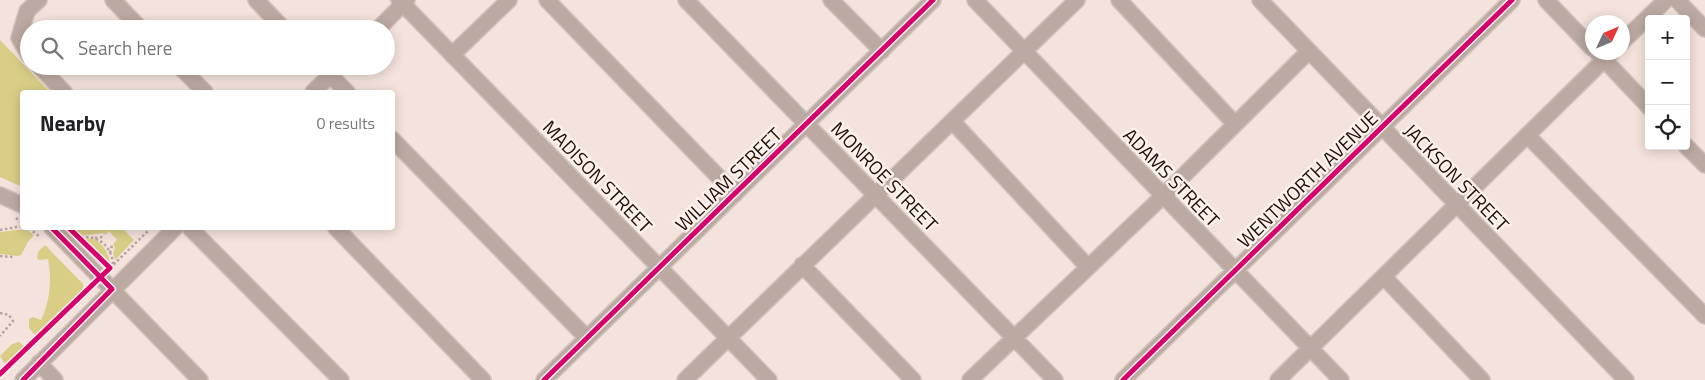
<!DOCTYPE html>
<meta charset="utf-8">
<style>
:root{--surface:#fff;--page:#f2f2f2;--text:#202124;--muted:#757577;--line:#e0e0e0}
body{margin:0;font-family:"Titillium Web",sans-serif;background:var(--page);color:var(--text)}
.controls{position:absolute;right:15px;top:15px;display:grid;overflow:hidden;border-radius:5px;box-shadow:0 2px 12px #0003}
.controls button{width:45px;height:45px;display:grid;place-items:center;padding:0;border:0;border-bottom:1px solid var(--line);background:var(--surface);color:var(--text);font:25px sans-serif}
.compass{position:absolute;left:1585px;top:15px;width:45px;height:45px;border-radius:50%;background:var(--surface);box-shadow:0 2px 12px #0003;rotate:46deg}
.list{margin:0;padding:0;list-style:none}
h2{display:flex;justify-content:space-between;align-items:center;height:65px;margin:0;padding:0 20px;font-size:21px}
h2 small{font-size:16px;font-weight:400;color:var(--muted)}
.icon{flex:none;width:28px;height:28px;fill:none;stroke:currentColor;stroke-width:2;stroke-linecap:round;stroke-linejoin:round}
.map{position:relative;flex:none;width:1705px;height:380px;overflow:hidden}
.search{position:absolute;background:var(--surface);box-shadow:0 2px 12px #0003;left:20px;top:20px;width:375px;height:55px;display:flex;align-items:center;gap:12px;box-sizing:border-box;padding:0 18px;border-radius:28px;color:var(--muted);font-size:19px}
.panel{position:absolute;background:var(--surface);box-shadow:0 2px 12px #0003;left:20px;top:90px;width:375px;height:140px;border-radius:5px}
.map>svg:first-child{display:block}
.green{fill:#dace87}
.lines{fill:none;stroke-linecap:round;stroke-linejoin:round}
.minor-casing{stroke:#cfc2bb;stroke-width:18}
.path{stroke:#b4a59f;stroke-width:2.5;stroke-dasharray:2.5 2.5;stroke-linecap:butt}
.minor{stroke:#bcaaa2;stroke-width:15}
.cycleway-casing{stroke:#fcf1ec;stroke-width:8}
.cycleway{stroke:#d6006c;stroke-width:5}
.labels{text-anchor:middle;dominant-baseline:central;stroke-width:5;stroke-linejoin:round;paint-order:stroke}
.street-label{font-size:19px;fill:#1f0e06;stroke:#fcf1ec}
</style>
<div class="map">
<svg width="1705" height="380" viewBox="0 0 1705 380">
<rect width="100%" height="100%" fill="#f4e3dc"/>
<path class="green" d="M0,40L50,92H22V187L0,177Z
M74,228H122L134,240L115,260L113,253L115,248L113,244L117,240L109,231L105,235L103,233L82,236Z
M16,230H27L34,235L28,242L21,255L17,256L0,254V232Z
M92,238C103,243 109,253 110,265L85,239Z
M45,245L83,284V290L36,336L29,328V319L33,317L41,320C50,301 52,280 48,259L39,260L37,258L38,252Z
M19,342L25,347L6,365L0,356L12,344Z"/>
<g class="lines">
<defs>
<path id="minor" d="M113,0L141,29
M256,0L284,29
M399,0L769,380
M547,0L735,194
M686,0L1055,380
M831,0L882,51
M975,0L1341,380
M1119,0L1235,124
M1260,0L1626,380
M1546,0L1592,48
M1677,0L1705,29
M378,29L407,0
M1622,42L1666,0
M1597,52L1649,107
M29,55L19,38L27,11L39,0
M452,55L509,0
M39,66L64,92
M179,66L205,92
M321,66L347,92
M313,92L340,66
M952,121L1088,267
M1527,135L1705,316
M392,139L587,338
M1686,146L1705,165
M0,195L22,205
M52,228L200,380
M190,228L341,380
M336,228L483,380
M802,265L913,380
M1384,277L1482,380
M39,363L55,380
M23,380L175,228
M544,380L933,0
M685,380L1077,0
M970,380L1163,196L1309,51
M1123,380L1512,0
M1278,380L1612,52"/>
</defs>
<use href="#minor" class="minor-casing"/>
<path class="path" d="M16,218L22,223
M29,228L40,237
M0,230L22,226
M81,238C98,234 112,247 113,264
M95,238L103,237
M110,253L112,245
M0,256L13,257
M110,268L151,228
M0,313L9,315L13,321L0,336"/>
<use href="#minor" class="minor"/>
<defs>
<path id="cycleway" d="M0,374L110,268L69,228
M23,380L112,289L52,228
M544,380L933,0
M1123,380L1512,0"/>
</defs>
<use href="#cycleway" class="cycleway-casing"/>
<use href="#cycleway" class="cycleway"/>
</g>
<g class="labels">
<g class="street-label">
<text transform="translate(598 176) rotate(46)">MADISON STREET</text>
<text transform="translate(885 176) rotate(46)">MONROE STREET</text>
<text transform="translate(1172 177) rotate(46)">ADAMS STREET</text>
<text transform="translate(1457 177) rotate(46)">JACKSON STREET</text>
<text transform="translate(728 179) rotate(-44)">WILLIAM STREET</text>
<text transform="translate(1307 179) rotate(-44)">WENTWORTH AVENUE</text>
</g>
</g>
</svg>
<div class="controls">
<button>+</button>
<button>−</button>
<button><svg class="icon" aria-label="locate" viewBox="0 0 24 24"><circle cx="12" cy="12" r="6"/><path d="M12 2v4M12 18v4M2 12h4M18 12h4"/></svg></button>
</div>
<svg class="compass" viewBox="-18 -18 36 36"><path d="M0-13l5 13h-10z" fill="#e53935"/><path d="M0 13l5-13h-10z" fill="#757577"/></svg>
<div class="search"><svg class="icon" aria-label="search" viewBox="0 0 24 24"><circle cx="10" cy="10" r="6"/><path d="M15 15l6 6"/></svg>Search here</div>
<section class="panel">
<h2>Nearby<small>0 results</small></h2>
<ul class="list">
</ul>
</section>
</div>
